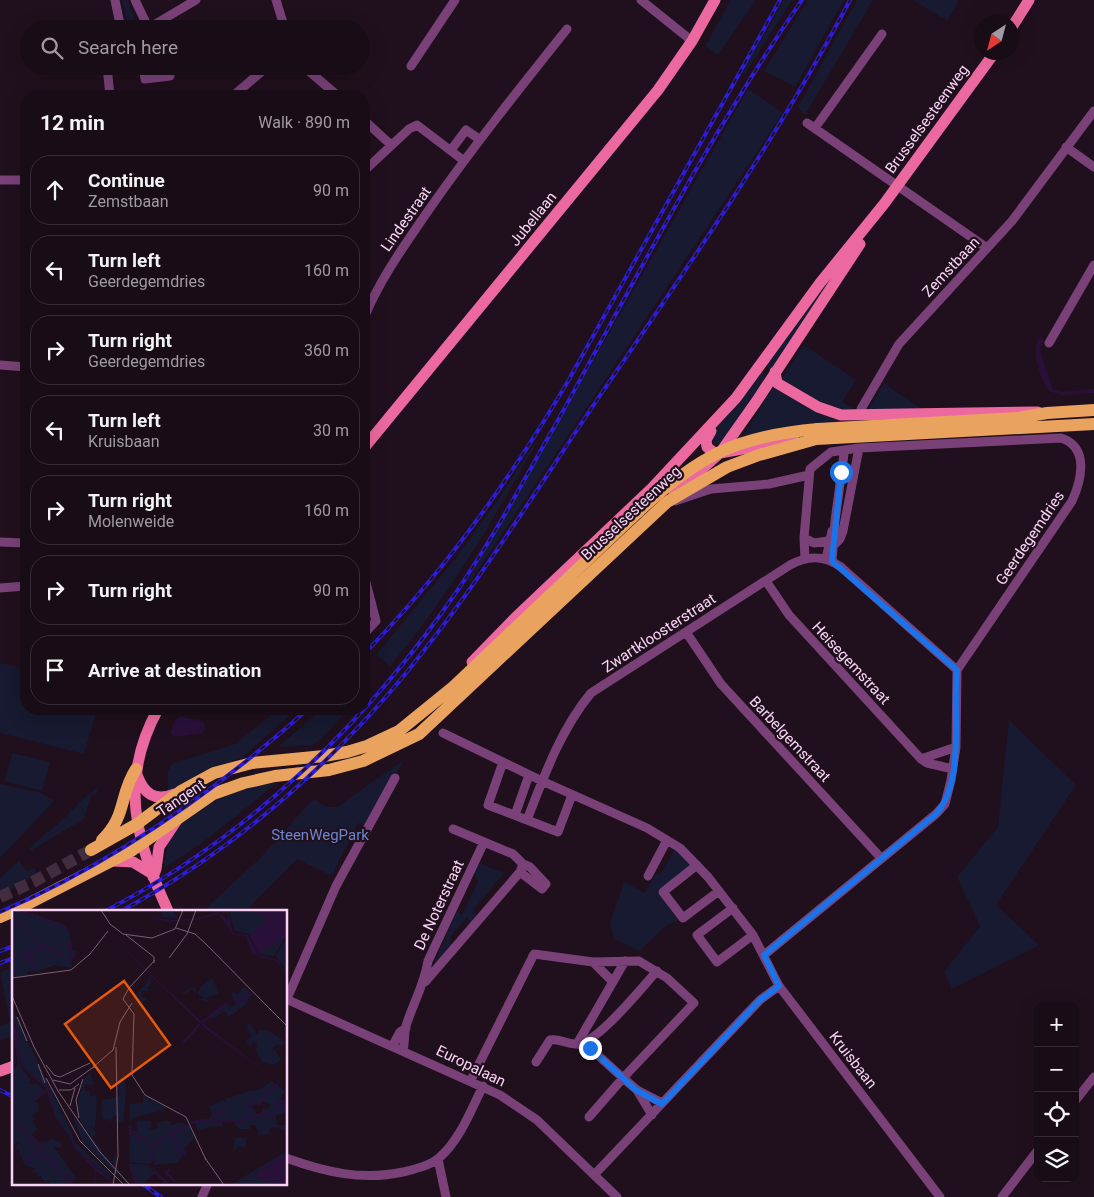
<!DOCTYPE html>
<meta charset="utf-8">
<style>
:root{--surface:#180c16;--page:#251a23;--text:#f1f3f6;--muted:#9f9ba1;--line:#362c35}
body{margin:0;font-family:Roboto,sans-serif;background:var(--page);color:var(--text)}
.controls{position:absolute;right:15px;bottom:15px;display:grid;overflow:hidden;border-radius:10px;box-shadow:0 5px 20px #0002}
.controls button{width:45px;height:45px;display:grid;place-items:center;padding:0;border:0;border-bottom:1px solid var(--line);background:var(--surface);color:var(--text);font:25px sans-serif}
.compass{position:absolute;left:974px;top:15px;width:45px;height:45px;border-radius:50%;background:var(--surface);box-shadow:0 5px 20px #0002;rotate:216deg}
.stop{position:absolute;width:15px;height:15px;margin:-11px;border:4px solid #1a73e8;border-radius:50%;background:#fff}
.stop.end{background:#1a73e8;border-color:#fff;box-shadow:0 1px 5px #0008}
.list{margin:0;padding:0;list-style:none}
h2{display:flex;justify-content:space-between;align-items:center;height:65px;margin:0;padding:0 20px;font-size:21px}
h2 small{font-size:16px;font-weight:400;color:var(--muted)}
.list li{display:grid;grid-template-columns:32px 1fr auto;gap:15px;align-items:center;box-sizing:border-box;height:70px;margin:0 10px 10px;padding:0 10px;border:1px solid var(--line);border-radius:20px}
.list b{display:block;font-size:19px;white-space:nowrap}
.list p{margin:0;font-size:16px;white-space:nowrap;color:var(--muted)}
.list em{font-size:16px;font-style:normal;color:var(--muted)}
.icon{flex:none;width:28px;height:28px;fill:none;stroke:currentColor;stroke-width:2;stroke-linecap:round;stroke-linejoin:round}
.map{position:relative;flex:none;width:1094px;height:1197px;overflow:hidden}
.search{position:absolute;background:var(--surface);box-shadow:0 5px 20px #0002;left:20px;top:20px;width:350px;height:55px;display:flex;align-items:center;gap:12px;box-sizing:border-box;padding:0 18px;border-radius:28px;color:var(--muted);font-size:19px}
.panel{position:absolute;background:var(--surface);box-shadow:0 5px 20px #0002;left:20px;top:90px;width:350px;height:625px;border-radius:20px}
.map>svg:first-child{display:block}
.green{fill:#171a30}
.water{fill:#291039}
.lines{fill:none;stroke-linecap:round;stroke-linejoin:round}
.highway-tunnel{stroke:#412d3e;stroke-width:12;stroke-dasharray:12 6;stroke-linecap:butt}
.minor{stroke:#794178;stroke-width:9}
.major{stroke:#eb699e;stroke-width:11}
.highway{stroke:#eaa35f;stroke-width:12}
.rail-casing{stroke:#2b1ddc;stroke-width:4}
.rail{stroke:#20101d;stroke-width:2;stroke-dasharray:5.5;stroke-linecap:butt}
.highway-bridge{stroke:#eaa35f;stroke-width:12}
.route{stroke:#1a73e8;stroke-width:6}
.labels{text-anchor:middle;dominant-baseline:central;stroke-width:4.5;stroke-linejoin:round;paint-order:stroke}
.street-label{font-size:15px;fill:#f9d4f6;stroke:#20101d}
.park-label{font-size:15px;fill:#6a86cf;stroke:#20101d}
.inset-river{fill:none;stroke:#291039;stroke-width:2.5}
.inset-road{fill:none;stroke:#775e74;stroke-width:1}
.view{fill:#e8590c;fill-opacity:0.15;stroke:#e8590c;stroke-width:2.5}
.inset-edge{fill:none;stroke:#f9d4f6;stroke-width:2.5}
</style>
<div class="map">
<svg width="1094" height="1197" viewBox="0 0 1094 1197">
<rect width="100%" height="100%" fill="#20101d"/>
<path class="green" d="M122,0H128L139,29H128Z
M731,0H756L718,55L705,46Z
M784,0H792L745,74L742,73Z
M808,0H844L795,87L764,71Z
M857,0H873L805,115L798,107Z
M913,0H959L947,21Z
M748,89L783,113L470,582L468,581Z
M827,281H830L771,372L765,363Z
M804,345L856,380L842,402L853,408L851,413L829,408L781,379Z
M762,371L765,377L763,383L721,443L715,444L712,440L713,433Z
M884,383L920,408L868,411Z
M774,386C800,401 819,419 849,422L778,428L743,436Z
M534,444V447C491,524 447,599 390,666L376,655L455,559L498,500Z
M0,663L26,669V709H97L84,754L0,733Z
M279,709H297L241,758L205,771L168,791V771L172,764L235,744Z
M322,709H349L318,742L311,745L278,747Z
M1009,720L1076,785L996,905L1039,945L952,989L944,972L980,926L957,877L998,827Z
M12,753L50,762L42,791L5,781Z
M401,762L403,764L390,780L365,826L358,823L332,876L297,859L246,911H203L260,858L311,801L316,800L327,807H337Z
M277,783L202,843L164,868C166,852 168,838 178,826C194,808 253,781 277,783Z
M0,784L39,792L54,801L0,858Z
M98,787L96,794L91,795L84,819L32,850L33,852L29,849C36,840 45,835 53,828C69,815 81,799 98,787Z
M675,849L691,865L658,891L678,920L667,925L639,951L614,939L610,923L624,882L645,893L656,873L660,875Z
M19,861L26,871L34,868L37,873L0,897V878Z
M478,863L504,873L474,909L476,916L470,924L467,917L450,937L451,945L433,966L457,911L462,915L478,882L473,874Z
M14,967V1036L0,1040V1026L10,1022L0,972Z"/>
<path class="water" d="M1040,337L1043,339L1040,351L1053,390L1061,392L1094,389V393L1061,395L1049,391C1040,378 1030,350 1040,337Z
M181,716L204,722L205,729L202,733L175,737L170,734L175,720Z"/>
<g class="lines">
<path class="highway-tunnel" d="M0,897L33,882L91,850"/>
<path class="minor" d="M115,0L121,29
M135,0L149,29
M276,0L285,29
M641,0L692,41
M147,29L196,0
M107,66L110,96
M143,66L145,79L170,76L166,66
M303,66L338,96
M411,66L455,0
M107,69L121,66
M233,96L268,66
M364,120L391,145
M807,123L987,248
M815,128L882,34
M1066,147L1094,167
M451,150L466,130L479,139
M364,171L409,129L417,125L463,160
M0,180H26
M364,318C380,279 404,246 428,211C472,148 519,89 567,29
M1049,343L1094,265
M0,365L26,367
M861,409L899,344L1012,221L1094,111
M675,501L711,489L769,484L809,475
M804,538L814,543L828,541
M0,542L26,543
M835,544L840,539L843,531L859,448
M826,559L832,531
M832,561L835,521L844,454
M364,575L376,621L364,634
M766,581L789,615L921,759L927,763L953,769
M0,588L26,586
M686,632L721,684L881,858
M443,733L542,781L647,828L680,848L708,877L753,935L779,986L940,1197
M921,759L956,747
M503,762L488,805L527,820
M572,795L558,832L527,820C544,776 561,729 591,693L790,565C808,555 824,555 841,567L957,670
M515,815L529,775
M453,829L484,842
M697,865L663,892L683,918L719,891
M520,872L542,889L546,884L530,867L523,864
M648,876L667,840
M733,908L697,935L717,962L753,935
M764,955L936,814L945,804L951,780L956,747L957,670L1072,501C1082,479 1089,447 1061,438L859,448L831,452L810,469L804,538L805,559
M593,962L612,981
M286,999L500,1095L537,1120L617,1197
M286,1001L336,886L395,778
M393,1045L400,1032L406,1028
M403,1050C405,1042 404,1034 406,1026C413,1003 424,986 428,961L484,842L513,854L523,864L520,872L425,982
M536,1062L550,1040C560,1038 567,1045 577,1044C597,1044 642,987 657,971
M471,1080L534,954L593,962L639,961L667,978L694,1003L623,1078L637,1090L652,1115
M637,1090L662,1103
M1075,1101L1094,1077
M589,1117L623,1078L590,1048L577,1044L625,961
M286,1158C325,1172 362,1181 403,1172C415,1169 429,1166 439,1158C460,1140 471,1110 483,1086
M438,1159L446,1197
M595,1174L760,1000L779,986
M202,1197L208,1183
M1002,1197L1038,1150"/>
<path class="major" d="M1012,27L1029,0
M775,372L777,383L818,407L841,415L1038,412
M711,431L706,440L707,447L713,452L720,453L794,440
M364,448L658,90L692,41L715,0
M674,494L720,453L756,402L860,244
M472,662L516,617L652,488L736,398L820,283L884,204L995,52
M158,709C118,782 136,840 168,911
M137,775C144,794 155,802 174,794
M113,861L133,862L151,873
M153,877L156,869L159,847L177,820
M0,1071L14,1066"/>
<path class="highway" d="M818,429L1018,418L1047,413L1094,410
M102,840C127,816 119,795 136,769
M91,850L137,824L181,791L214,773L252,763L324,756L347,752L367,746L399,731L452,688L638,512
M14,911L131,851L213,794L244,783L275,776L329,770L363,761L419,734L667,502L727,467L759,455L816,439L1094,424
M0,917L14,911"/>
<defs>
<path id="rail" d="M364,654C443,573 510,480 567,383L780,0
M105,911C247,838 367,723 457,591C494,537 525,478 558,420C636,279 710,133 802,0
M121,911C224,856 315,779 391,691C470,598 535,492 603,391C690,264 778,137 850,0
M0,912C113,863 216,791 308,709
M0,951L14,946
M0,963L14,958
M0,1090L14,1097
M141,1183L161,1197"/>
</defs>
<use href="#rail" class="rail-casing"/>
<use href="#rail" class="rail"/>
<path class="highway-bridge" d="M638,512C698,456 736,436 818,429"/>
</g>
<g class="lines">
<path class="route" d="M590,1048L636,1090L662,1104L760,1000L779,986L764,955L936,814C966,780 952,713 957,670L832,561L841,472"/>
</g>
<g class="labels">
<g class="street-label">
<text transform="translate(927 119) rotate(-54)">Brusselsesteenweg</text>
<text transform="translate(406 219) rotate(-55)">Lindestraat</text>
<text transform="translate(533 219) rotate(-51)">Jubellaan</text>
<text transform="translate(951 267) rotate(-47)">Zemstbaan</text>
<text transform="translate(631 513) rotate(-43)">Brusselsesteenweg</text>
<text transform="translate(1030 538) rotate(-56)">Geerdegemdries</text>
<text transform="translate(659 633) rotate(-33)">Zwartkloosterstraat</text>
<text transform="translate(851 663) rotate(47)">Heisegemstraat</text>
<text transform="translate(790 739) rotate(47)">Barbelgemstraat</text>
<text transform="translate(181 798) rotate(-34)">Tangent</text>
<text transform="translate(439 905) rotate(-65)">De Noterstraat</text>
<text transform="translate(853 1060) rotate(52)">Kruisbaan</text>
<text transform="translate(471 1066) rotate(26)">Europalaan</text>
</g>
<g class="park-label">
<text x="320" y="835">SteenWegPark</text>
</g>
</g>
<g transform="translate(12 910)">
<rect width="275" height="275" fill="#20101d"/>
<path d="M0,0L53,15L57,21L60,40L64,41L63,47H57L61,58L43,55L23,62L16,61L15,66L0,68ZM148,0H162L165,8L144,7L151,5ZM217,0H275V25L262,46L247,44L237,24L223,21ZM275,27V62L264,46ZM138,68L139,73L135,79L139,81H129L130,87L136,88L126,96V84L122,97L124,85ZM200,68L207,83L194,88L197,92L193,97L197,92L186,90L194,88L186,84L188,78H183L184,85L180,78L174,84H170L178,78H187ZM232,77L240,84L234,94L217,107L213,101L200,109L197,106L205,100L215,94L220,97L223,95L219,84L221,81L225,84ZM0,98L65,234L100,265L97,267L66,241L43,205L36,179L11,156ZM238,114L245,124L248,119L250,121L254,119L271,130L273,133L269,136L266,133L259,141L263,140L269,150L261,155L250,152L244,141L245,134L242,131L238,137L234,132L240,126L234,116ZM0,115L4,123L8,156L18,169L17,174L24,173L34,182L21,191L27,193L26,201L19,206L24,209L21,212L25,220L19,225L26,231L36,232L40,228L51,235L49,238L42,237L64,268L59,275H38L36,269L34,273L28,266L25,268V262L19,263L23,258L14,256L9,248L11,244L8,246V240L4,239L3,236L8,232L0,235V159L6,155ZM111,161L114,182L111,216L112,211L106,212L105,205L101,206L99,213L97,209L91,210L89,201L90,190L107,187V171H111ZM78,163L82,175L73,174V181H78V186H85L84,208H88L83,209V217H79L85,223L80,227L100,252L104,241V260L97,252L68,210L65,194L73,168ZM259,171L273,181L266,191H273L275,202L264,206L265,215H273V220L261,217L257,219L258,224L247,225L243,215H238V219H227L221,211H210V217L200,216L186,221L183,212L197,210L200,204L197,196L211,190L214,192V189L237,181L247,180ZM251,192L259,194L256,199L251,198L248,204H253L258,206H245L240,193L247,195ZM131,184L137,189L136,192L139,190L154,197L152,200L120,208L118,215V194L131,193ZM59,202L118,275L72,235ZM128,210L139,211L140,216L136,220L146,218L145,214L151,211H158L159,215L171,212L173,216L177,214L181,223L169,230L182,223L183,227L171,240L172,244L164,242L171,244L166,253L142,255L143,249H140L139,254L117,252L118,216L121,221H125L124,212ZM223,228H234V238L228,236L221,242ZM275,241V275H220L225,271ZM117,253L136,255L145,266L142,264L130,274L123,275Z" fill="#171a30" fill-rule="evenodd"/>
<path d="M71,0L194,116L275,178L193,118ZM132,0L138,7L159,10L184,9L206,2L216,11L215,0L221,23L236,25L246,45L266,50L275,67L265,51L249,48L240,43L234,26L220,24L207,4L183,10L160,12L138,8ZM246,0L248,4L254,0H275L273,28L246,43L238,25L254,11L250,6H245L243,1ZM0,110L6,123L11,156L36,179L43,205L57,223L67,242L105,275L84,261L83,275H82L83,260L63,239L56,224L43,207L34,179L9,156ZM275,244V275L245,269L244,263Z" fill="#291039"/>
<path class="inset-river" d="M1,0L22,5M0,6L28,34L26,40L10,44M23,6L51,15L56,21M31,35L52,47M16,44L22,60M58,53V32M222,92L234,90L236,81M190,112L215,93M171,133L188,114M21,191L34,181M271,191H266L264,200L273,198L271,191M233,197L243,193L247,195L256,181L266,175M205,210L204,203L214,201M3,213L32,238L29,245L36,252L39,250L48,261M179,213L189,210L224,211L250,204L262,206M118,216V224L136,230M162,225L166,242L172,244V240M140,251V235L175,215M13,254L28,236M118,254L125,275M158,259L154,263L163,271M142,261L157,275M49,263L60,271L59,275"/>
<path class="inset-road" d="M89,0L98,14L111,24L140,28L163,19L171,0M164,18L183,24L195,35M114,25L142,47V53M193,33L254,95M157,48L175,24L184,0M143,50L117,78L111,89L122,104L120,165L133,185L174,207L194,250M0,68L59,60L78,44L96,21M0,86L22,137L46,181L88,242L118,275M253,94L275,116M5,107L15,131M26,154L33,173M34,155L42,165L48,167L78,153M83,157L80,158L101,140L108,112L120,93M34,168L68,231L112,275M41,170L58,174L80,158M47,180H59L67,174M58,196L63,178M67,208L64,190L71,169M193,248L212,275M101,275L106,246L104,137"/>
<path class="view" d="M112,71L158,135L99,178L53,114Z"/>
<rect width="275" height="275" class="inset-edge"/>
</g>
</svg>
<div class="controls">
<button>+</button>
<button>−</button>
<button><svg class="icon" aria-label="locate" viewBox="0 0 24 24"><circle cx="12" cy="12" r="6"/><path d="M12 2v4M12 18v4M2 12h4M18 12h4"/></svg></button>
<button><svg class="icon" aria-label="layers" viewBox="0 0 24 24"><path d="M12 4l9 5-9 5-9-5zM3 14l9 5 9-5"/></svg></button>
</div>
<svg class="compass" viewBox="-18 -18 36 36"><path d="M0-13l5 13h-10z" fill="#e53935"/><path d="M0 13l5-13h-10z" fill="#9f9ba1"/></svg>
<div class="stop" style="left:841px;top:472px"></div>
<div class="stop end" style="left:590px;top:1048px"></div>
<div class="search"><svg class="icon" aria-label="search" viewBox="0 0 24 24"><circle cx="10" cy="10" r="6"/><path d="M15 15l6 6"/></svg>Search here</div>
<section class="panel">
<h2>12 min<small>Walk · 890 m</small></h2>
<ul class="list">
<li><svg class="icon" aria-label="ahead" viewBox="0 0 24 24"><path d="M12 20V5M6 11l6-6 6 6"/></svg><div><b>Continue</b><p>Zemstbaan</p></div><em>90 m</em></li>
<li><svg class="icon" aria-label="left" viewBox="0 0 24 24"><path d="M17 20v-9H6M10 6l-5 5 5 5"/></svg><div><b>Turn left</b><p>Geerdegemdries</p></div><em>160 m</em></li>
<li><svg class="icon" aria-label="right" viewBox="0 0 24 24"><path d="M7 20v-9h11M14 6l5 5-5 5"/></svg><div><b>Turn right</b><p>Geerdegemdries</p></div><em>360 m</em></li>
<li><svg class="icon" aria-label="left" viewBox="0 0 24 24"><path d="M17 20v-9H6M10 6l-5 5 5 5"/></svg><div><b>Turn left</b><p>Kruisbaan</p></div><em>30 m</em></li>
<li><svg class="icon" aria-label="right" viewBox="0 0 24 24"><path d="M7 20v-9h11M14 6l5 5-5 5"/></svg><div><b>Turn right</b><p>Molenweide</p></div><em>160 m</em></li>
<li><svg class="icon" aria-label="right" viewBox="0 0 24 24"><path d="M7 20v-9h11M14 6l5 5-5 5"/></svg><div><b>Turn right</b></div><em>90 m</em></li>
<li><svg class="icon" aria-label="arrive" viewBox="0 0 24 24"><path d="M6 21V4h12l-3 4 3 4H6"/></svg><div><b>Arrive at destination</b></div></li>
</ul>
</section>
</div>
